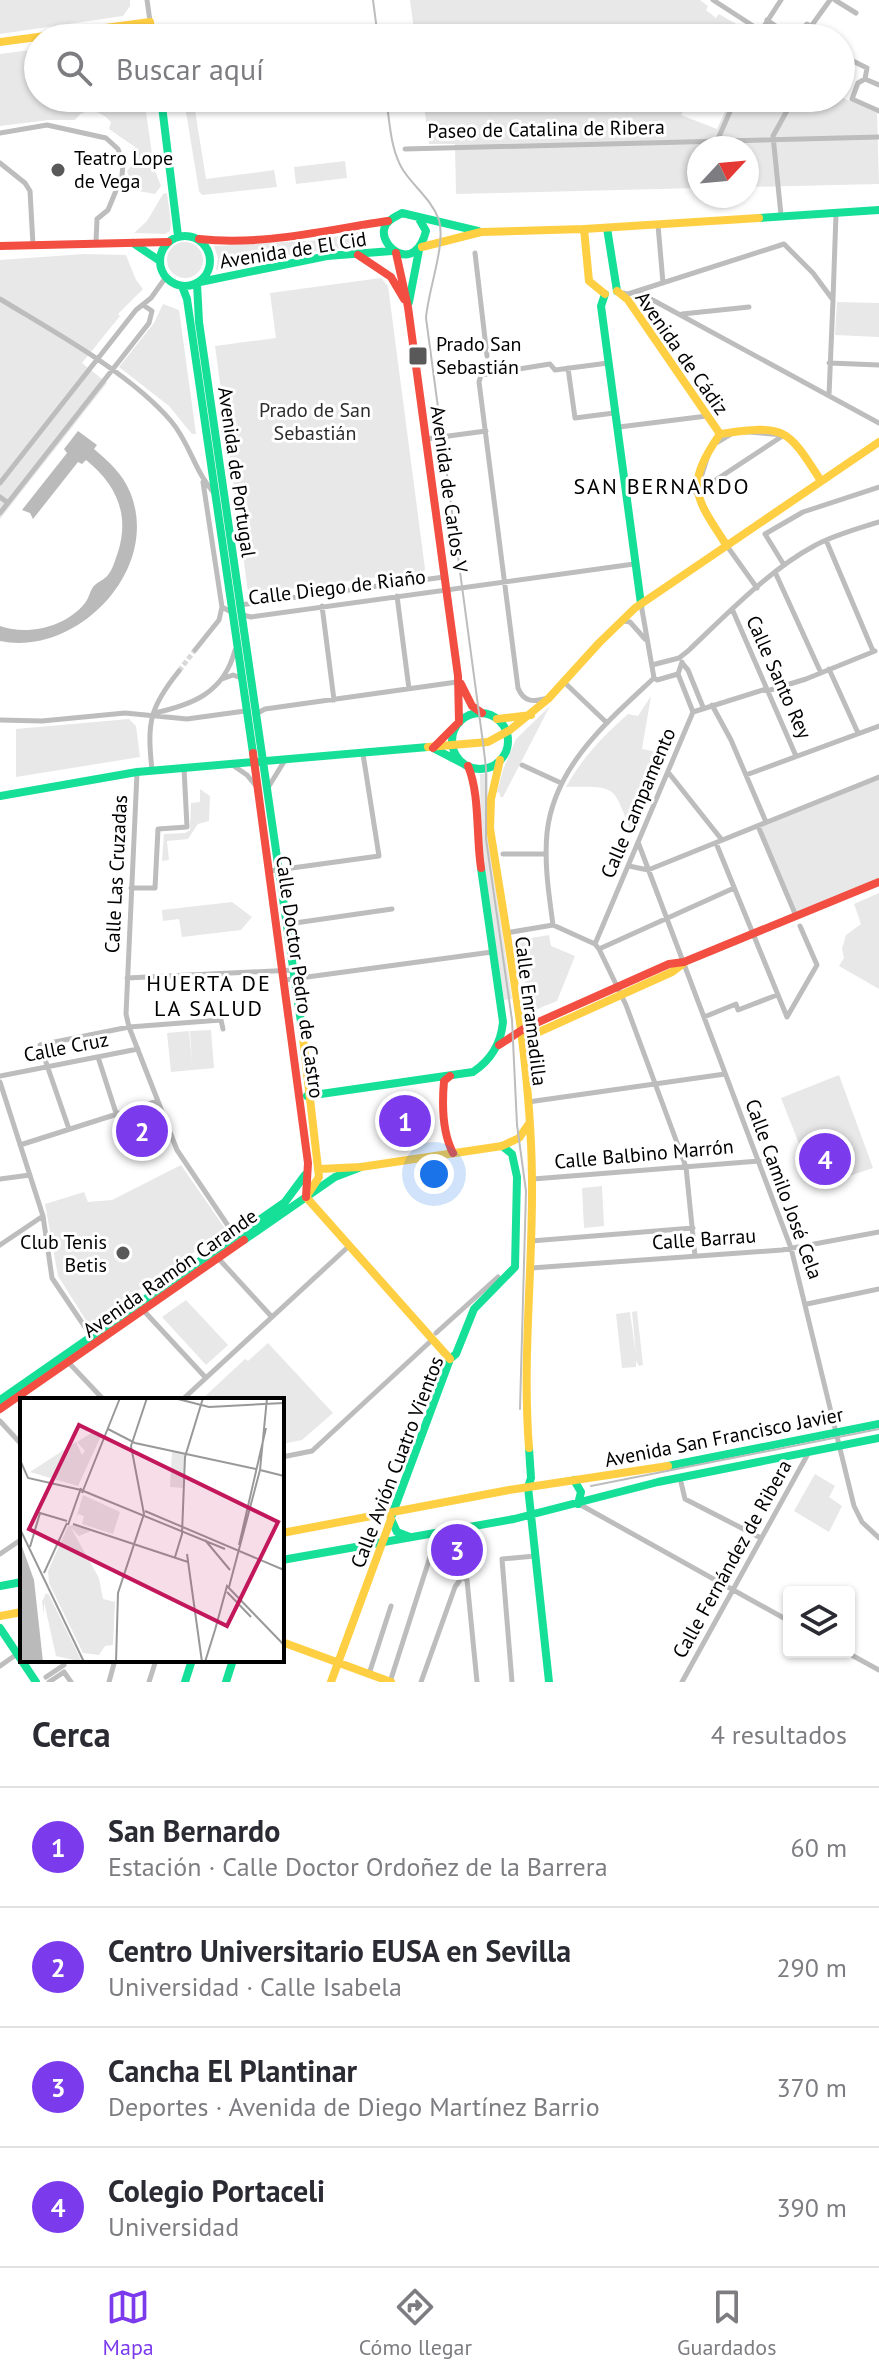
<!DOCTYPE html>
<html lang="es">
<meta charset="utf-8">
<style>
:root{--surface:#fff;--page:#f7f7f7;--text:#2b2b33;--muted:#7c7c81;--line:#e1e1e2;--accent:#7c3aed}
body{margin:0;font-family:"PT Sans",sans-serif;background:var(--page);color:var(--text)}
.controls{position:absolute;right:24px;bottom:24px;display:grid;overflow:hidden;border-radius:8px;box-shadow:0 2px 6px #0004}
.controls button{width:72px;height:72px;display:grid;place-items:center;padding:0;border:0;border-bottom:2px solid var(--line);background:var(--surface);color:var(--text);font:40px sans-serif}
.compass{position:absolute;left:687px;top:136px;width:72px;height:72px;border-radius:50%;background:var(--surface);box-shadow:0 2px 6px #0004;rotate:64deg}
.you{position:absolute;left:434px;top:1174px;width:28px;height:28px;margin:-20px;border:6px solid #fff;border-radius:50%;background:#1a73e8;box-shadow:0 0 0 12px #1a73e833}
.badge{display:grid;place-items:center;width:52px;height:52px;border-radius:50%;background:var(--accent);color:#fff;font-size:26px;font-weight:700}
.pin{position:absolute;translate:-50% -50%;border:4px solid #fff;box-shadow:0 2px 8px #0006}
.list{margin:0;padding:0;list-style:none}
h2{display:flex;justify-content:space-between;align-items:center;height:104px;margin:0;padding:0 32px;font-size:34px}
h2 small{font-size:26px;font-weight:400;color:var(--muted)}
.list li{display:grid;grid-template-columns:52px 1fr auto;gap:24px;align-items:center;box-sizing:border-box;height:120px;padding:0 32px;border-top:2px solid var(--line)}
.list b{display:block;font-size:30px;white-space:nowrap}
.list p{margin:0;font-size:26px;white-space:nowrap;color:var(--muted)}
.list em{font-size:26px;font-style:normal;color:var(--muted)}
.icon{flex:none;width:44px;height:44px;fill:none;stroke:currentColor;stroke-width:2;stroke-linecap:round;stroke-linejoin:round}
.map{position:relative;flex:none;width:879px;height:1682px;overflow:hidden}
.search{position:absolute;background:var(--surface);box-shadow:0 2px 6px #0004;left:24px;right:24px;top:24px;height:88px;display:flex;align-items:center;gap:20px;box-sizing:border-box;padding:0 28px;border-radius:44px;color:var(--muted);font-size:30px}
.sheet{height:584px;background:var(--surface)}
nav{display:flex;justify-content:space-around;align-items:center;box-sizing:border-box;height:112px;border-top:2px solid var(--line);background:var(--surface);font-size:22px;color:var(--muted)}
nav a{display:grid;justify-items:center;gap:4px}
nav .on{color:var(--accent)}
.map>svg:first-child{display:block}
.green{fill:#e8e8e8}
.water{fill:#bababa}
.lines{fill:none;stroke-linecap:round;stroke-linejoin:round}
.street-tunnel{stroke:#d9d9d9;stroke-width:5;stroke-dasharray:5 2.5;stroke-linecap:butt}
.street{stroke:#bdbdbd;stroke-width:5}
.fast{stroke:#16e098;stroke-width:8}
.slow{stroke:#ffcf43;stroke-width:8}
.jam{stroke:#f24e42;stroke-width:8}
.tram{stroke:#bdbdbd;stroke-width:2}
.poi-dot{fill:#595959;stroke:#fff;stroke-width:3}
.labels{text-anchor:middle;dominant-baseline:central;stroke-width:6;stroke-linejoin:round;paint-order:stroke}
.street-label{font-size:20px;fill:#000;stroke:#fff}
.poi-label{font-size:20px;fill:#000;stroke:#fff;text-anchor:start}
.park-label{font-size:20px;fill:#2d2d2d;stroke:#fff}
.neighbourhood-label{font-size:22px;letter-spacing:2px;fill:#000;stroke:#fff}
.inset-road{fill:none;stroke:#999;stroke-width:2}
.view{fill:#c2185b;fill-opacity:0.15;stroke:#c2185b;stroke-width:4}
.inset-edge{fill:none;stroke:#000;stroke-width:4}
</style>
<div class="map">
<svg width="879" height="1682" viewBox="0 0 879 1682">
<rect width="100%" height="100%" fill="#fff"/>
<path class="green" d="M0,0H130V6L123,16L0,34Z
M410,0H700L708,6L706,10L716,18L719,14L750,32L748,37L734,30L729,38H415Z
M38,49V98H144L154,168L161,186L155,194L133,190L127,171C134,163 137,158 135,147L109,129L111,122C100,110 85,106 75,120H49L0,126V54Z
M841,97L877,113L879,184L747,187V148H699V188L456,194L455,144H429L423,98H691L681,115L717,129L731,98Z
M194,104L206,179L274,170L277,187L202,195L199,191L185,106Z
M345,161L347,178L296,184L294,167Z
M167,193L171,223L170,231L165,234L134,233L147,221L163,194Z
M358,232L359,246L287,255L216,270L218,258L214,246L321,240Z
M167 260a18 18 0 1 1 36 0a18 18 0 1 1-36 0Z
M84,254L126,255L136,280L143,289L118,314L120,316L82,363L107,383L0,519V260Z
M381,278L388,286L425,569L424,571L250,594L248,592L215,346L276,338L270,293Z
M837,302L879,303V337L835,335Z
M163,304L179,310L196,434H192L169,406L119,367L154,323Z
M651,696L642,749L657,752L655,762L659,763L662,769L633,835C612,787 621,786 566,787C582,758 603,736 628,714L638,716Z
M550,706L503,797H500V793L497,792L503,770L516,739Z
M129,719L136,726L140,757L16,777V729Z
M488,773V833L512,999L504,1000L481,849L480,774Z
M879,777V882L796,916L758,826Z
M200,789L210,796L209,821L198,824L188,839L167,841L169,860L162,861L164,834L185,833L190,830L191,803L200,802Z
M879,893V989L839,966L844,958L842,949L846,935L861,924L854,904Z
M232,902L252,917L241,930L182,937L179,919L163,921L162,910Z
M549,935L551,946L575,956L557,1001L530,1012L519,940Z
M211,1030L214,1068L171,1072L167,1033L189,1031L192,1063L190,1031Z
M839,1075L873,1168L816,1187L781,1098Z
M181,1165L226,1230L89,1325L58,1276L45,1204L84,1192L88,1202L112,1200Z
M602,1186L604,1226L584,1228L582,1188Z
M186,1300L228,1345L206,1365L162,1317Z
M637,1311L643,1365L639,1366L636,1361V1367L622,1368L616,1314L630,1312L636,1356L632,1312Z
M268,1343L333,1413L302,1440L282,1444V1400H201L245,1359L248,1361Z
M815,1474L835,1486L829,1497L842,1506L829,1532L794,1511Z"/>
<path class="water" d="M78,431L97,445L94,449C109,462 122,473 130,492C162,569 77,657 0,641V626C28,636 66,627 85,603C89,598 90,591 93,587C97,582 104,580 108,575C113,569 115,560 118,552C130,514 116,484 86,460L82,464L78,462L33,519L30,513L22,510L67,453L64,449Z"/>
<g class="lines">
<path class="street-tunnel" d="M179,671L195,650"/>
<path class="street" d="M147,0L150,21
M713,0L761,31
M835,0L856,13
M767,20L793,38
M812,25L830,0
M763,38L761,31L781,0
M797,38V34L807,24L826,38
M841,55L867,68L865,79
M879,85L865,79L858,83L852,99L879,111
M0,133L47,125L106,138L118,149L123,164L122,176L108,210L97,219L96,242
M717,141L736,98
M405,149L879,137
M0,163L25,183L30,191L33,245
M781,215L773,136L794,98
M658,225L663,283
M475,253L487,356
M638,292L879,423
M623,293L628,294L784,244L813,273L833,300L829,395
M0,299C54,332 130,373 171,421C190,443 195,473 215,494
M833,299L836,214
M682,314L749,307
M829,363L879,365
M568,368L575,418L614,413
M619,427L707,416
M736,431L784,435L696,493L711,446Z
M426,439L486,431
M0,483L136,310L151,298L166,277
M0,497L8,503
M0,513L149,323L152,311L143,305
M826,540L873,651
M727,546L757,588
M784,565L765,534L803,512L879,487
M775,572L821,673
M397,596L409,689
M641,604L654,678
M240,605L444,577
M322,606L334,700
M222,607L233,613
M733,611L796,756
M243,615L251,617L634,564
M623,621L630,622L645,639
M195,650L219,620L222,607L203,482
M682,663L688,670L703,707
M652,665L679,658L688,651C725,616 769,570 814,546C834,535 857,529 879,522
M829,669L858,733
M654,678L657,680L678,674L682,662
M222,679L233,675L242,678
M564,682L607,723
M767,691L806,679L875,651
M548,698C534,702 524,703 518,688L479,382L481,375L550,364L555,370L608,363
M712,705L731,740L766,822
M693,712L766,689
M154,713C192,705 224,693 235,650
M256,714L265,709L457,682
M0,720L42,721L125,713L187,719L245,711
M231,764L247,775L256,786
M522,765L561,783
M152,770C147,723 149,708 179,671
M668,772L722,840
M137,773L126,1014L129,1027L177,1150L235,1236
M746,775L879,726
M269,786L285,760
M758,826L796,916
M638,842L791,1248L854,1506L862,1522L879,1538
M716,843L787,1017
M503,854H546
M629,866L648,870L879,777
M270,871L379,856L363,754
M131,888H155L158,829L187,827L184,768
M288,924L392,909
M553,925C549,895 544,864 547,833C554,766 608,721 654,678
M506,933L553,925L595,944L599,949L626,1005L686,1167L695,1256
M595,944L693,712L678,674
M599,949L734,888
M127,978L294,970
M285,980L492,952
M704,1017L736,1004L738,1010L777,995
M787,1017L817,965L800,926
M98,1057L116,1113
M0,1076L138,1049
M0,1082L43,1216L52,1278L91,1336
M528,1102L725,1074
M69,1129L40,1045L129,1027L221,1020L223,1029
M20,1145L158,1101
M0,1179L30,1175
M533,1179L759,1161
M531,1241L693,1228
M0,1245L43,1216
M218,1258L271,1316
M531,1268L782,1250L879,1232
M807,1304L879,1289
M144,1311L206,1378
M436,1333L498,1277
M69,1363L104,1400
M182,1400L349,1246
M0,1421L22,1445
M282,1457L312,1451L433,1339
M680,1478L685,1499L761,1538
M579,1504L789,1621
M0,1554L22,1539
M846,1652L879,1670
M0,1666L17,1654
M369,1674L391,1606
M46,1677L64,1665L61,1660
M49,1682L64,1672L71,1682
M109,1682L115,1660
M149,1682L156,1660
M390,1682L430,1557
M421,1682L455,1587L462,1577L467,1580L477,1682
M512,1682L502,1559L535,1556
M682,1682L809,1452"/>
<path class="fast" d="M161,98L178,236
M418,217L426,231C415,274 381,248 384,230C385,221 395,217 402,213L478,231
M759,218L879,210
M607,228L617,291
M160 261a25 25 0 1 1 50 0a25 25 0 1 1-50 0Z
M133,243L160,261
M200,282L327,256L392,251
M197,284L199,322L302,1029
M182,286L187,299L253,753
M605,294L601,306L641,604
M409,302L419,250
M452 741a28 28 0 1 1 56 0a28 28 0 1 1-56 0Z
M433,748L462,763
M0,796L137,772L428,747
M307,1096L473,1072C491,1060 501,1044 503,1022L481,868
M244,1240L335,1177L361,1167
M0,1400L285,1202L305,1175
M529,1448L531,1478L528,1487L549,1682
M668,1466L879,1424
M574,1480L581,1492L578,1504
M392,1515L450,1359L456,1354L474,1309L515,1267L517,1177L512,1154L502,1146
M391,1519L397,1532L410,1537
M282,1560L514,1519L658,1482L879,1438
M0,1586L22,1582
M0,1628L36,1682
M185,1682L192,1660
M226,1682L233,1660"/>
<path class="slow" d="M0,42L150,22L152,38
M584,229L589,281L605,294
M422,247L481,232L584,229L759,218
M617,291L628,300L720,434
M727,546C695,497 684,486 720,434C785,424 787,428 821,481
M497,719L531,715
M428,747L488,742L510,730L548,699L599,643L635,608L879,442
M500,760L491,799L490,828C508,945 531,1061 532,1180C533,1269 522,1358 529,1448
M302,1029L319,1177L306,1197
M524,1046L530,1036L672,972L684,963
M319,1169L361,1167L502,1146L519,1138L528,1125
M306,1197L450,1359
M282,1533L509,1490L668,1466
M0,1616L22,1612
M282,1642L391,1682
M331,1682L391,1519"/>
<path class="jam" d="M199,239C263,246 325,230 388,221
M0,246L168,242
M396,253L408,307L458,676L459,722
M358,255L391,277L404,299
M461,684L472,706L482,713
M433,748L456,725
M253,753L308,1163L306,1197
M468,766C480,794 476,836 481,868
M499,1045L525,1028L669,964L684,962L879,882
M450,1076L444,1081C442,1104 442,1132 453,1153
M0,1409L244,1240"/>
<path class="tram" d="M373,0L378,38
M386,98C390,122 390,149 403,170C414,187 432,200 439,220C446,245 428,290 426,318L483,743L486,768V839L512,1020L517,1125L526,1191L520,1409
M591,1486L879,1429"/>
</g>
<g class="poi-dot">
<circle cx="58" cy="170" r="8"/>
<rect x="408" y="346" width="20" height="20" rx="4"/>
<circle cx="123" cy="1253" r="8"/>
</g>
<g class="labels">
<g class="street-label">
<text transform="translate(546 129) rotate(-1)">Paseo de Catalina de Ribera</text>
<text transform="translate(293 250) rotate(-9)">Avenida de El Cid</text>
<text transform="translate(682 353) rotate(55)">Avenida de Cádiz</text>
<text transform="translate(237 472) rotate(82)">Avenida de Portugal</text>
<text transform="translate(449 489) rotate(82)">Avenida de Carlos V</text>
<text transform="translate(337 587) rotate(-7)">Calle Diego de Riaño</text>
<text transform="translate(779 677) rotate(66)">Calle Santo Rey</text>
<text transform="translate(638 803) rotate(-67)">Calle Campamento</text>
<text transform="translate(116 874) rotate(-87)">Calle Las Cruzadas</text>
<text transform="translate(300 977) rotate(82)">Calle Doctor Pedro de Castro</text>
<text transform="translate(531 1011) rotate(83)">Calle Enramadilla</text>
<text transform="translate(66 1047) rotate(-11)">Calle Cruz</text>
<text transform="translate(644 1154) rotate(-5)">Calle Balbino Marrón</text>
<text transform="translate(784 1189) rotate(70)">Calle Camilo José Cela</text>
<text transform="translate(704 1239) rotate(-4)">Calle Barrau</text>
<text transform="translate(170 1273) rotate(-35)">Avenida Ramón Carande</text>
<text transform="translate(724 1437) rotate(-11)">Avenida San Francisco Javier</text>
<text transform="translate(397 1462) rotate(-69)">Calle Avión Cuatro Vientos</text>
<text transform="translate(732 1559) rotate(-61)">Calle Fernández de Ribera</text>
</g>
<g class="poi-label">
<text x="74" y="158">Teatro Lope<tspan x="74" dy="23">de Vega</tspan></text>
<text x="436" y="344">Prado San<tspan x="436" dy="23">Sebastián</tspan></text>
<text x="107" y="1242" text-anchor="end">Club Tenis<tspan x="107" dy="23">Betis</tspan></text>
</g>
<g class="park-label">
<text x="315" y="410">Prado de San<tspan x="315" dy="23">Sebastián</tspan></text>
</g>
<g class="neighbourhood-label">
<text x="662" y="486">SAN BERNARDO</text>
<text x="209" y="983">HUERTA DE<tspan x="209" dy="25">LA SALUD</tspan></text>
</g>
</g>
<g transform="translate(20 1398)">
<rect width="264" height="264" fill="#fff"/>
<path d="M73,34L81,38L58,88L10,74L56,44L62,57L65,53L57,44ZM152,53L165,56L163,90L150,89ZM63,97L100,114L93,136L62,126L64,118L58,116L55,124ZM53,127L71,133L59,138L51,130L79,180L83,201L95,204L93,247L85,248L79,257L63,255L29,185L28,173L48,128ZM26,195L29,197L62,264L36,258L24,204V217L22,204Z" fill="#e8e8e8"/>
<path d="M0,143L14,182L23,264H2Z" fill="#bababa"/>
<path class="inset-road" d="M154,0L189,9L264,5M88,31L115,45L236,71M0,62L8,80L61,92L205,151M240,72L264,78M62,95L100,0M125,113L264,172M53,126L168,164M48,127L61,90M0,131L64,264M185,142L210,172M219,147L246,30M10,149L20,115L47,123M167,156L182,264M155,159L162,136L165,59L183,0M24,175L47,125M209,189L240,72L247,0M207,194L231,219M195,232L207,188L264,247M96,264L98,195L124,116L111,48L127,0M185,264L195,232"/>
<path class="view" d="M59,27L258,124L207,228L9,131Z"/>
<rect width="264" height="264" class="inset-edge"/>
</g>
</svg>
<div class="controls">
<button><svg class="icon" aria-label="layers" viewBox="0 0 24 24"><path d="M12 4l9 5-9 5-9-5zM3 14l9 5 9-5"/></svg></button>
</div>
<svg class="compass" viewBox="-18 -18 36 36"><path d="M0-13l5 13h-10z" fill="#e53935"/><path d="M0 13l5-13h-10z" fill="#7c7c81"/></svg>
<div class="you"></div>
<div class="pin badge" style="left:405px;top:1121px">1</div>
<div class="pin badge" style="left:142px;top:1131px">2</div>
<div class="pin badge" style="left:457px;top:1550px">3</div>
<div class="pin badge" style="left:825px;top:1159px">4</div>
<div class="search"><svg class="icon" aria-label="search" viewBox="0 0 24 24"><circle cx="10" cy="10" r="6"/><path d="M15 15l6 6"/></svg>Buscar aquí</div>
</div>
<section class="sheet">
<h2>Cerca<small>4 resultados</small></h2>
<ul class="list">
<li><span class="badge">1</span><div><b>San Bernardo</b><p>Estación · Calle Doctor Ordoñez de la Barrera</p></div><em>60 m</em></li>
<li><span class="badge">2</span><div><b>Centro Universitario EUSA en Sevilla</b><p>Universidad · Calle Isabela</p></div><em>290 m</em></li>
<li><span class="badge">3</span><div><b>Cancha El Plantinar</b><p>Deportes · Avenida de Diego Martínez Barrio</p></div><em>370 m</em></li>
<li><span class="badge">4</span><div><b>Colegio Portaceli</b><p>Universidad</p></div><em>390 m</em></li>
</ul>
</section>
<nav>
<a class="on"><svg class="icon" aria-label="map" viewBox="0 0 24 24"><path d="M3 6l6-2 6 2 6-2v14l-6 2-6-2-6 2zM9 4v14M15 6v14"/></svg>Mapa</a>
<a><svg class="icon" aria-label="directions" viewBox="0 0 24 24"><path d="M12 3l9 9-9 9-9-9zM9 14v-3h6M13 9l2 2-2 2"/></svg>Cómo llegar</a>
<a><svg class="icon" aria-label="saved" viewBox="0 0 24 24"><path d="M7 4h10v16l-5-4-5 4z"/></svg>Guardados</a>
</nav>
